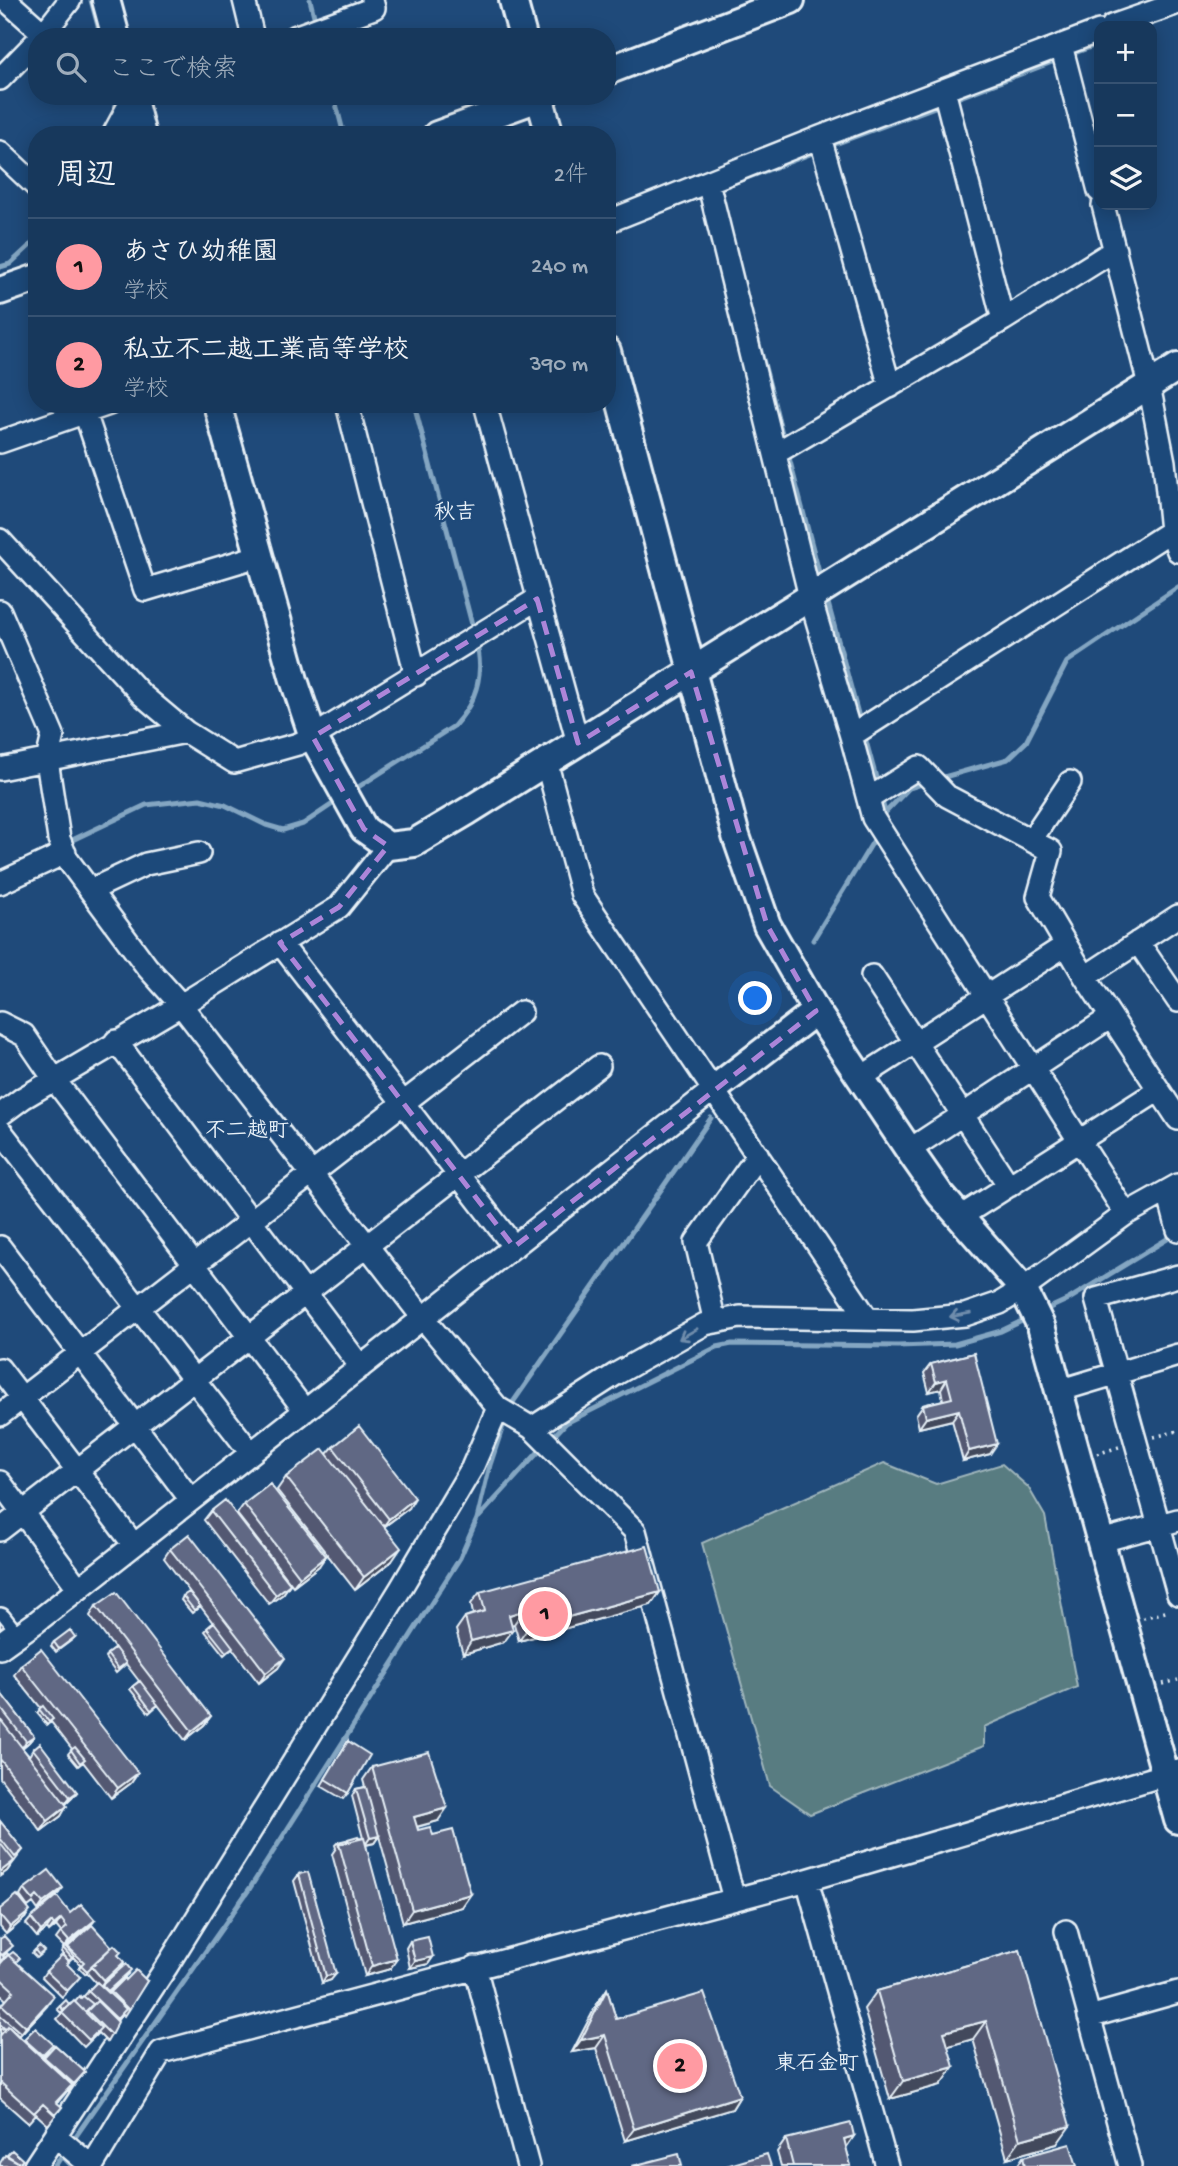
<!DOCTYPE html>
<html lang="ja">
<meta charset="utf-8">
<style>
:root{--surface:#17385c;--page:#244365;--text:#f1f3f6;--muted:#9eacbb;--line:#365272;--accent:#ff9aa2}
body{margin:0;font-family:"Gochi Hand","Klee One",sans-serif;background:var(--page);color:var(--text)}
.controls{position:absolute;right:21px;top:21px;display:grid;overflow:hidden;border-radius:14px;box-shadow:0 4px 18px #0003}
.controls button{width:63px;height:63px;display:grid;place-items:center;padding:0;border:0;border-bottom:2px solid var(--line);background:var(--surface);color:var(--text);font:35px sans-serif}
.you{position:absolute;left:756px;top:999px;width:24px;height:24px;margin:-18px;border:5px solid #fff;border-radius:50%;background:#1a73e8;box-shadow:0 0 0 10px #1a73e833}
.badge{display:grid;place-items:center;width:46px;height:46px;border-radius:50%;background:var(--accent);color:#111;font-size:23px;font-weight:700}
.pin{position:absolute;translate:-50% -50%;border:4px solid #fff;box-shadow:0 2px 7px #0006}
.list{margin:0;padding:0;list-style:none}
h2{display:flex;justify-content:space-between;align-items:center;height:91px;margin:0;padding:0 28px;font-size:30px}
h2 small{font-size:23px;font-weight:400;color:var(--muted)}
.list li{display:grid;grid-template-columns:46px 1fr auto;gap:21px;align-items:center;box-sizing:border-box;height:98px;padding:0 28px;border-top:2px solid var(--line)}
.list b{display:block;font-size:26px;white-space:nowrap}
.list p{margin:0;font-size:23px;white-space:nowrap;color:var(--muted)}
.list em{font-size:23px;font-style:normal;color:var(--muted)}
.icon{flex:none;width:38px;height:38px;fill:none;stroke:currentColor;stroke-width:2;stroke-linecap:round;stroke-linejoin:round}
.map{position:relative;flex:none;width:1178px;height:2166px;overflow:hidden}
.search{position:absolute;background:var(--surface);box-shadow:0 4px 18px #0003;left:28px;top:28px;width:588px;height:77px;display:flex;align-items:center;gap:18px;box-sizing:border-box;padding:0 24px;border-radius:28px;color:var(--muted);font-size:26px}
.panel{position:absolute;background:var(--surface);box-shadow:0 4px 18px #0003;left:28px;top:126px;width:588px;height:287px;border-radius:28px}
.map>svg:first-child{display:block}
.green{fill:#597c81;stroke:#a0b6bc;stroke-width:2}
.lines{fill:none;stroke-linecap:round;stroke-linejoin:round}
.stream{stroke:#84a6c2;stroke-width:5}
.minor-casing{stroke:#e8f1f8;stroke-width:26}
.tertiary-casing{stroke:#e8f1f8;stroke-width:32}
.path{stroke:#e8f1f8;stroke-width:3.5;stroke-dasharray:2 5;stroke-linecap:butt}
.minor{stroke:#1f4a7a;stroke-width:21}
.tertiary{stroke:#1f4a7a;stroke-width:26}
.wall{fill:#535972;stroke:#e8f1f8;stroke-width:2}
.shaded-wall{fill:#43495c;stroke:#e8f1f8;stroke-width:2}
.building{fill:#606884;stroke:#e8f1f8;stroke-width:2}
.oneway{stroke:#6f8dac}
.marked{fill:none;stroke:#ac85d9;stroke-width:5;stroke-dasharray:14 9;stroke-linejoin:round}
.labels{text-anchor:middle;dominant-baseline:central;stroke-width:5;stroke-linejoin:round;paint-order:stroke}
.neighbourhood-label{font-size:21px;font-weight:bold;fill:#e8f1f8;stroke:#1f4a7a}
</style>
<div class="map">
<svg width="1178" height="2166" viewBox="0 0 1178 2166">
<rect width="100%" height="100%" fill="#1f4a7a"/>
<filter id="ink" filterUnits="userSpaceOnUse"><feTurbulence type="fractalNoise" baseFrequency=".0143" numOctaves="2"/><feDisplacementMap in="SourceGraphic" scale="14" xChannelSelector="R" yChannelSelector="G"/><feConvolveMatrix kernelMatrix="1 2 1 2 8 2 1 2 1" color-interpolation-filters="sRGB"/></filter>
<g filter="url(#ink)">
<path class="green" d="M884,1463L936,1484L1002,1464L1028,1487L1045,1516L1077,1687L984,1727V1746L810,1814L770,1786L702,1543Z"/>
<g class="lines">
<path class="stream" d="M91,0L101,37
M310,0L316,24
M1146,26L1176,15
M1069,55L1099,44
M334,96L344,135
M952,100L1060,59
M114,114L116,96
M827,147L943,104
M723,187L818,151
M0,267L10,264L37,239
M756,332L784,441
M414,404L474,632
M788,454L821,580
M826,596L861,725
M864,734L878,785
M937,779L1008,759L1026,742L1067,662L1178,587
M352,791L454,726C477,701 485,674 476,641
M886,812L909,788L928,782
M881,822L885,812L881,798
M66,843L146,805L200,799L225,805L266,825L283,830L303,824L340,799
M813,940L877,835
M1043,1311L1069,1299L1177,1233
M509,1408L711,1118
M550,1440L566,1423L717,1347L732,1344L898,1346L955,1344L1001,1331L1028,1318
M479,1517L543,1447
M71,2143L250,1888L460,1558L477,1519L490,1465L506,1417
M62,2156L72,2166
M55,2166L65,2151"/>
<defs>
<path id="minor" d="M6,0L44,34
M244,0L253,37
M1112,26L1178,3
M41,37L70,0
M294,37L374,8L372,0
M1061,45L1099,191
M0,79L37,41
M944,90L1003,320
M113,135L134,96
M820,137L890,387
M0,152L37,187
M708,182L810,597L851,736L873,818L1126,1214
M1103,205L1149,385L1164,462L1171,531L1178,551
M607,222L820,137L1099,31
M347,404L416,675
M485,404L578,743
M85,413L145,590L258,556
M0,442L109,404
M776,453L1003,320L1115,250
M0,540L142,695L186,732L234,762L298,744L313,737L537,599
M0,611L53,735L47,760L59,839L67,859L147,967L181,1005L423,1318L498,1408L532,1428L635,1531L734,1899
M851,736L1171,531
M546,761L582,895L867,1318
M0,769L186,732
M868,799L919,767L947,796L1051,851L1038,897L1085,977L1178,1119
M1031,840L1070,782
M0,883L65,853
M91,890L146,864L199,853
M1138,942L1178,1001
M280,943L514,1247
M872,976L1009,1186
M1085,977L1178,916
M0,1023L24,1035L54,1079L305,1411
M116,1041L361,1367
M860,1078L1066,945
M0,1115L23,1098L181,1005L339,907L388,846
M0,1130L251,1453
M909,1150L1111,1017
M1168,1192L1178,1230
M960,1217L1159,1090
M0,1247L191,1500
M1178,1276L1096,1299L1178,1594
M715,1322L696,1242L758,1155
M0,1369L134,1545
M1058,1391L1178,1355
M0,1415L521,1012
M532,1428L616,1374L705,1324L740,1317L913,1320L965,1315L1000,1303L1023,1289L1126,1214L1178,1185
M0,1482L79,1589
M0,1530L599,1066
M1101,1541L1178,1520
M0,1619L14,1637
M0,1648L35,1623L713,1090
M807,1880L887,2166
M1066,1931L1130,2166
M475,1967L528,2166
M1089,2017L1178,1992
M56,2136L91,2166
M35,2166L167,1966L401,1588L472,1468L498,1408
M92,2166L161,2052L807,1880L1178,1771"/>
<path id="tertiary" d="M106,0L116,37
M513,0L523,37
M607,71L791,0
M132,96L142,135
M539,96L550,135
M437,135L544,96
M0,291L37,278
M607,351L736,836L767,925L816,1011L909,1150L939,1193L1023,1289L1041,1326L1178,1820
M217,404L294,680L313,737L364,829L388,846L414,843L468,811L1178,367
M713,1090L816,1011"/>
</defs>
<use href="#minor" class="minor-casing"/>
<use href="#tertiary" class="tertiary-casing"/>
<path class="path" d="M1154,1437L1178,1431
M1097,1454L1119,1447
M1143,1618L1169,1611
M1163,1684L1178,1680"/>
<use href="#minor" class="minor"/>
<use href="#tertiary" class="tertiary"/>
</g>
<path class="wall" d="M974,1353L990,1454L963,1461L952,1420L919,1428L916,1415L923,1405L943,1400L941,1389L929,1392L924,1373L931,1364Z
M333,1447L409,1508L384,1527L392,1561L355,1590L277,1490L286,1477L327,1454Z
M244,1504L319,1566L293,1586L237,1514Z
M211,1511L290,1584L283,1594L269,1604L204,1520Z
M170,1549L278,1668L259,1683L232,1648L224,1655L205,1631L213,1623L164,1558Z
M480,1592H660L651,1605L519,1641L514,1624H511L504,1642L463,1654L456,1630L465,1617L473,1614L471,1604Z
M183,1596L200,1606L197,1609L192,1613L181,1600Z
M96,1606L211,1716L204,1725L185,1740L158,1705L149,1713L130,1689L139,1681L126,1664L116,1673L105,1658L107,1654L115,1649L90,1616Z
M75,1637L72,1640L56,1652L51,1646L54,1642Z
M21,1665L138,1773L131,1783L111,1798L83,1762L78,1766L68,1754L72,1749L51,1722L47,1725L37,1713L41,1708L14,1675Z
M0,1692L34,1736L29,1742L22,1748L29,1756L33,1749L77,1792L72,1798L66,1804L61,1816L41,1831L0,1778Z
M348,1741V1793L343,1799L321,1786Z
M372,1767L438,1821L417,1827L418,1830L433,1835L462,1907L403,1923L379,1836L374,1843L366,1845L390,1969L365,1976L332,1854L336,1848L335,1845L338,1842L347,1841L348,1839L363,1838L352,1796L356,1789L365,1787L363,1780Z
M0,1821L23,1850L7,1871L0,1876Z
M299,1874L331,1980L322,1983L294,1881Z
M24,1889L58,1894L38,1910L33,1903L28,1907L20,1896Z
M0,1909L25,1918L6,1934L0,1927Z
M70,1913L95,1920L90,1926L66,1947L67,1948L68,1947L118,1955L120,1969L129,1973L108,1992L109,1994L125,1978L126,1980L147,1981L124,2016L122,2014L117,2021L111,2035L107,2042L98,2033L84,2047L57,2019L62,2013L75,2002L84,1996L96,1983L87,1973L88,1971L85,1974L79,1968L81,1965L73,1957L69,1961L61,1952L64,1947L56,1939L61,1932L56,1926L49,1932L47,1929L37,1937L26,1924L31,1918Z
M0,1939L10,1949L2,1956L17,1963L47,2006L19,2036L24,2040L35,2028L48,2050L42,2057L43,2058L55,2045L85,2072L69,2091L68,2090L57,2103L62,2107L48,2125L36,2114L28,2123L0,2098V2036L2,2034L0,2033V2008L6,2000L2,1996L0,1999Z
M410,1941L433,1957L428,1964L410,1968L406,1948Z
M35,1950L42,1954L37,1958L32,1953Z
M1020,1950L1057,2144L1007,2158L973,2039L948,2046L941,2085L890,2099L864,2009L877,1991Z
M46,1971L80,1977L62,1997L42,1977Z
M607,1989L616,2019L740,2096L732,2109L625,2141L596,2048L572,2052L598,2002Z
M69,2004L61,2013L57,2009L60,2006Z
M854,2136L846,2148L851,2166H781L777,2152L786,2139Z
M1023,2157L1077,2166H1017Z"/>
<path class="shaded-wall" d="M947,1379L941,1389L929,1392L936,1382Z
M959,1410L952,1420L919,1428L926,1418Z
M997,1444L990,1454L963,1461L969,1451Z
M415,1498L409,1508L382,1528L389,1519Z
M401,1548L392,1561L355,1590L364,1577Z
M326,1556L319,1566L293,1586L300,1577Z
M290,1584L283,1594L269,1604L276,1595Z
M660,1592L651,1605L519,1641L528,1628Z
M523,1611L514,1624L500,1628L509,1615Z
M513,1630L504,1642L463,1654L471,1641Z
M285,1658L278,1668L259,1683L266,1673Z
M211,1716L204,1725L185,1740L192,1731Z
M34,1736L29,1742L22,1748L26,1741Z
M138,1773L131,1783L111,1798L118,1788Z
M77,1792L72,1798L65,1804L70,1797Z
M67,1806L61,1816L41,1831L48,1821Z
M447,1808L438,1821L405,1830L414,1817Z
M379,1836L374,1843L365,1845L370,1838Z
M14,1861L7,1871L0,1876V1872Z
M63,1888L58,1894L38,1910L43,1903Z
M471,1894L462,1907L403,1923L412,1910Z
M30,1911L25,1918L6,1934L10,1927Z
M61,1919L56,1926L49,1932L54,1925Z
M95,1920L90,1926L64,1948L69,1941Z
M52,1922L47,1929L37,1937L41,1931Z
M433,1957L428,1964L410,1968L415,1961Z
M397,1959L390,1969L365,1976L372,1966Z
M124,1962L120,1969L100,1987L104,1981Z
M336,1974L331,1980L322,1983L326,1976Z
M54,1996L47,2006L19,2036L26,2027Z
M986,2021L973,2039L932,2051L944,2032Z
M605,2035L596,2048L572,2052L581,2040Z
M954,2067L941,2085L890,2099L903,2081Z
M740,2096L732,2109L625,2141L634,2129Z
M1070,2126L1057,2144L1007,2158L1020,2140Z
M854,2136L845,2149L844,2139Z"/>
<path class="building" d="M974,1353L997,1444L969,1451L959,1410L926,1418L923,1405L952,1398L947,1379L936,1382L931,1364Z
M359,1426L415,1498L389,1519L333,1447Z
M323,1449L401,1548L364,1577L286,1477Z
M270,1484L326,1556L300,1577L244,1504Z
M225,1500L290,1584L276,1595L211,1511Z
M189,1534L285,1658L266,1673L170,1549Z
M647,1546L660,1592L528,1628L523,1611L509,1615L513,1630L471,1641L465,1617L485,1611L480,1592Z
M116,1592L211,1716L192,1731L96,1606Z
M189,1592L200,1606L194,1610L183,1596Z
M0,1621L4,1626L0,1629Z
M214,1622L233,1647L226,1652L207,1628Z
M70,1630L75,1637L59,1649L54,1642Z
M115,1648L126,1663L118,1669L107,1654Z
M41,1649L138,1773L118,1788L21,1665Z
M140,1681L158,1705L151,1710L133,1686Z
M0,1692L34,1736L26,1741L0,1707Z
M43,1706L53,1719L49,1722L39,1709Z
M0,1719L67,1806L48,1821L0,1759Z
M348,1741L370,1755L348,1793L325,1779Z
M40,1743L77,1792L70,1797L33,1749Z
M75,1747L85,1759L80,1763L71,1750Z
M429,1752L447,1808L414,1817L418,1830L430,1827L433,1835L453,1830L471,1894L412,1910L372,1767Z
M366,1787L379,1836L370,1838L356,1789Z
M0,1821L23,1850L15,1857L0,1838Z
M358,1836L359,1839L349,1842L348,1839Z
M364,1838L397,1959L372,1966L339,1844Z
M346,1840L347,1842L339,1844V1847L338,1842Z
M0,1843L14,1861L0,1872Z
M49,1870L63,1888L43,1903L37,1896L33,1900L24,1889Z
M308,1872L336,1974L326,1976L299,1874Z
M17,1895L30,1911L10,1927L0,1915V1909Z
M57,1896L70,1913L81,1904L95,1920L69,1941L61,1932L67,1927L61,1919L54,1925L52,1922L41,1931L31,1918Z
M92,1925L112,1947L87,1971L81,1965L84,1962L68,1947Z
M4,1936L13,1946L2,1955L0,1953V1939Z
M428,1937L433,1957L415,1961L410,1941Z
M114,1945L121,1952L118,1955L124,1962L104,1981L91,1966Z
M39,1946L44,1951L39,1955L35,1950Z
M65,1946L74,1956L72,1958L63,1948Z
M1020,1950L1070,2126L1020,2140L986,2021L944,2032L954,2067L903,2081L877,1991Z
M13,1952L20,1958L16,1962L8,1955L3,1959L4,1957L3,1956L7,1953L9,1955Z
M0,1953L4,1957L0,1962Z
M8,1955L54,1996L26,2027L2,2005L14,1991L0,1978V1964Z
M62,1955L69,1962L67,1964L80,1977L67,1991L46,1971Z
M126,1964L131,1970L108,1991L102,1985Z
M136,1970L147,1981L129,2010L111,1992L125,1978L126,1980Z
M97,1982L126,2009L117,2019L88,1991Z
M607,1989L616,2019L704,1993L740,2096L634,2129L605,2035L581,2040Z
M80,1996L81,1998L83,1996L93,2004L85,2012L75,2002Z
M66,2000L69,2004L63,2010L60,2006Z
M74,2001L101,2028L89,2040L62,2013Z
M97,2001L118,2022L111,2035L87,2011Z
M0,2015L21,2033L18,2036L8,2026L4,2031L2,2029L4,2028L0,2024Z
M8,2026L72,2085L56,2102L62,2107L55,2115L43,2104L34,2113L0,2082V2036Z
M35,2028L53,2044L42,2055L24,2039Z
M55,2045L85,2072L74,2084L44,2057Z
M851,2123L854,2136L844,2139L851,2166H793L786,2139Z
M1070,2144L1077,2166H1025L1023,2157Z
M12,2150L23,2160L17,2165L18,2162L7,2155Z
M679,2154L682,2166H632Z
M767,2154L771,2166H726Z
M5,2155L18,2162L16,2166H0V2163Z"/>
<defs><path id="oneway-shaft" d="M-6 0H5M1.5-3L5.5 0L1.5 3" fill="none" stroke-width="1.6" stroke-linecap="round" stroke-linejoin="round" transform="scale(1.75)"/></defs>
<g class="oneway">
<use href="#oneway-shaft" transform="translate(960 1315) rotate(170)"/>
<use href="#oneway-shaft" transform="translate(688 1334) rotate(150)"/>
</g>
</g>
<path class="marked" d="M537,599L578,743L691,672L767,925L816,1011L514,1247L280,943L339,907L388,846L364,829L313,737Z"/>
<g class="labels">
<g class="neighbourhood-label">
<text x="455" y="514">秋吉</text>
<text x="247" y="1132">不二越町</text>
<text x="817" y="2065">東石金町</text>
</g>
</g>
</svg>
<div class="controls">
<button>+</button>
<button>−</button>
<button><svg class="icon" aria-label="layers" viewBox="0 0 24 24"><path d="M12 4l9 5-9 5-9-5zM3 14l9 5 9-5"/></svg></button>
</div>
<div class="you"></div>
<div class="pin badge" style="left:545px;top:1614px">1</div>
<div class="pin badge" style="left:680px;top:2066px">2</div>
<div class="search"><svg class="icon" aria-label="search" viewBox="0 0 24 24"><circle cx="10" cy="10" r="6"/><path d="M15 15l6 6"/></svg>ここで検索</div>
<section class="panel">
<h2>周辺<small>2件</small></h2>
<ul class="list">
<li><span class="badge">1</span><div><b>あさひ幼稚園</b><p>学校</p></div><em>240 m</em></li>
<li><span class="badge">2</span><div><b>私立不二越工業高等学校</b><p>学校</p></div><em>390 m</em></li>
</ul>
</section>
</div>
